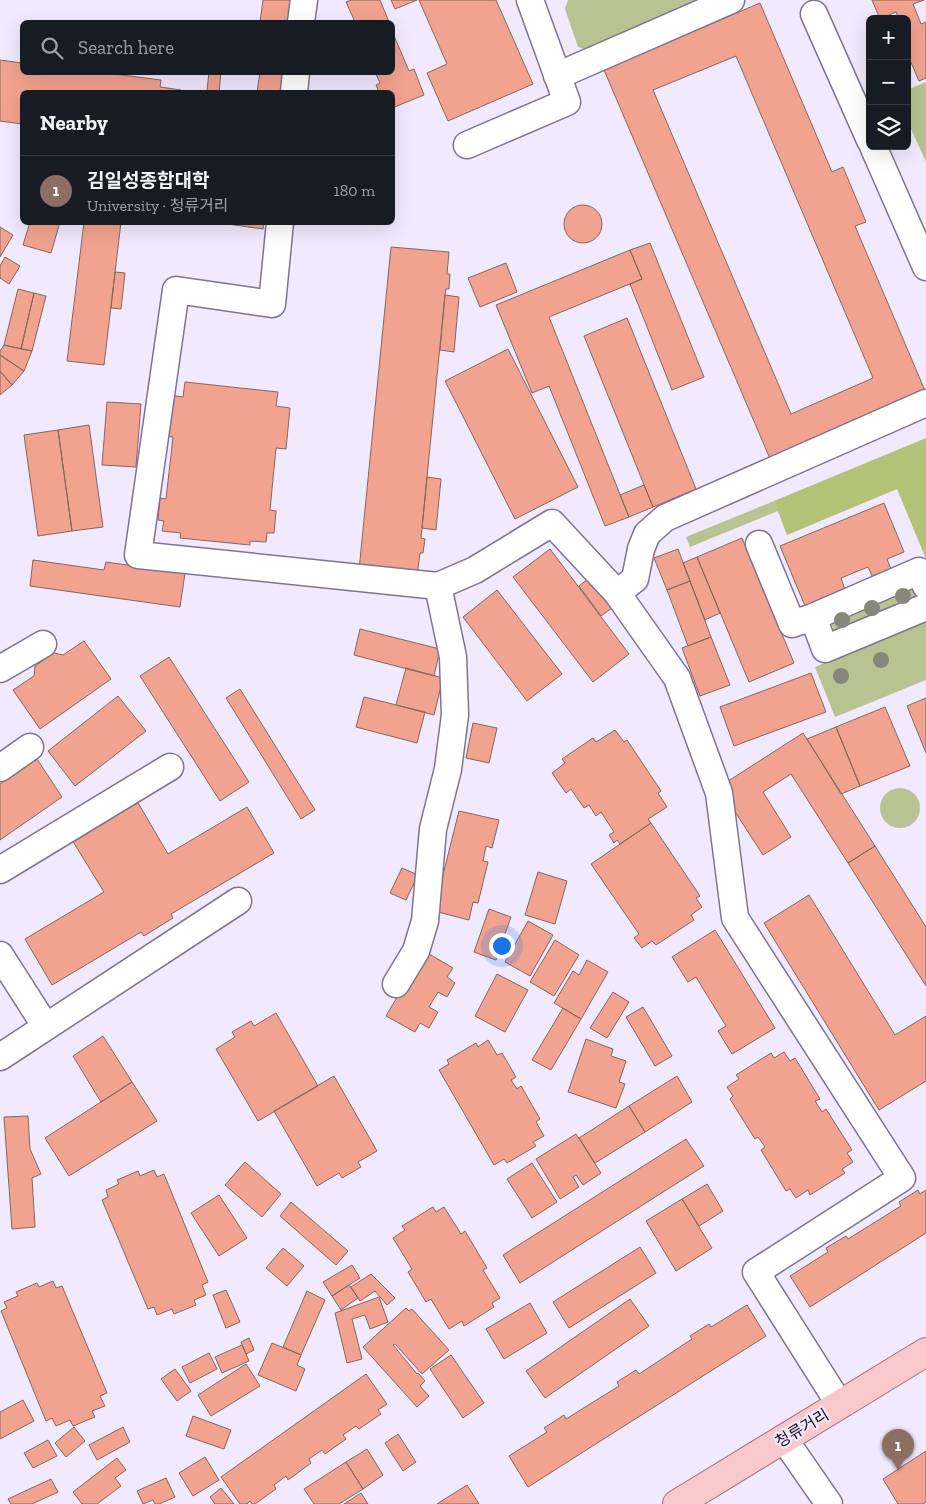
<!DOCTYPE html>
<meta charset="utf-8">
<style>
:root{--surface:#171b24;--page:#20242c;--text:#f1f3f6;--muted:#9ea1a6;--line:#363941;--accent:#d299bd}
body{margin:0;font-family:"Zilla Slab","Noto Sans KR",serif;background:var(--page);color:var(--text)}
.controls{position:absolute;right:15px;top:15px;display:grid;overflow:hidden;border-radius:8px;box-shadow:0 5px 20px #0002}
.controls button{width:45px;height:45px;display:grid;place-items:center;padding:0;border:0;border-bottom:1px solid var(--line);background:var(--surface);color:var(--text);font:25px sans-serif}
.you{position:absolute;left:501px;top:945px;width:18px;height:18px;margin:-12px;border:4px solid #fff;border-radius:50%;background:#1a73e8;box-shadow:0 0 0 8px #1a73e833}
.badge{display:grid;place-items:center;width:32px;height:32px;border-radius:50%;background:var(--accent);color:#fff;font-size:16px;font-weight:700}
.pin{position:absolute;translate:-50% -41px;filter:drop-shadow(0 1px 2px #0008)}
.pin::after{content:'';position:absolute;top:26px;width:18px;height:15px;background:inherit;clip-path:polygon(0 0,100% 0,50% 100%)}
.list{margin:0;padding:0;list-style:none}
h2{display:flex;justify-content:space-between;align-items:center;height:65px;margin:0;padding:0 20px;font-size:21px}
h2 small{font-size:16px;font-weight:400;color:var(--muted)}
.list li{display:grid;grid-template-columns:32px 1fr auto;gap:15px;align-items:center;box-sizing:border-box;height:70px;padding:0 20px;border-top:1px solid var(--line)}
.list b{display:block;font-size:19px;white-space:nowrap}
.list p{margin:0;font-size:16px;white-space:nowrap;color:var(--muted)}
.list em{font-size:16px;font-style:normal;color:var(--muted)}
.icon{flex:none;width:28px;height:28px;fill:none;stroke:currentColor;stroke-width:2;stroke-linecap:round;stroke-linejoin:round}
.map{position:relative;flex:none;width:926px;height:1504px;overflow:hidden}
.search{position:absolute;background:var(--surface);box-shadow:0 5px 20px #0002;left:20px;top:20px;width:375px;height:55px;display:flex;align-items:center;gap:12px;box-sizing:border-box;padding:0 18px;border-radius:8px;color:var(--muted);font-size:19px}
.panel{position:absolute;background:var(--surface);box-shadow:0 5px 20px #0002;left:20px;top:90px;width:375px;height:135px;border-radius:8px}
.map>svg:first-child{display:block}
.green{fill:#b8c391}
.forest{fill:#b4c278}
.building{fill:#f2a38f;stroke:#87665d;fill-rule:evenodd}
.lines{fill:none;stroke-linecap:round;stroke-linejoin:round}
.minor-casing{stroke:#7f7490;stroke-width:29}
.major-casing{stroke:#a67074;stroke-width:30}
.minor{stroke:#fff;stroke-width:26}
.major{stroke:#f9c8ca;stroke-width:28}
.tree{fill:#87877d}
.labels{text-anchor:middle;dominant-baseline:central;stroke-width:4.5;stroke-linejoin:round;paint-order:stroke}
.street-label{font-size:16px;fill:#120e18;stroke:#f1e9fd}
</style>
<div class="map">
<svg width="926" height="1504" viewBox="0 0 926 1504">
<rect width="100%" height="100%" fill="#f1e9fd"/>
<path class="green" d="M568,0H707L593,48L584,49L578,47L565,9Z
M926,82V162L907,120V90Z
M774,501L778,511L690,547L686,537Z
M911,583L917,597L834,631L829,617Z
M926,622V680L835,717L815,667Z
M880 808a20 20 0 1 1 40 0a20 20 0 1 1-40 0Z"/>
<path class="forest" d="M926,438V559L897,489L787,535L774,501Z"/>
<path class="building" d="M263,0H293L290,22H260Z
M351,0H380L389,22H355L346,2Z
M391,0H417L395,9Z
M419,0H496L533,84L448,121L427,73L447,64Z
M872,0H924L913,4L921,24L926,22V78L919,81L907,53V19H899L896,12L880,19Z
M760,3L832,172L843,167L866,222L855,226L926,393L771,461L604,70ZM736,56L873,378L791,414L653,90Z
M392,31L409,71L414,69L424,95L392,108V92H379L376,85L380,83L375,72H392Z
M0,60L22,63V72H98L161,80L160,87L181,90V92H22V124L0,121Z
M209,72H221L219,92L207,91Z
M260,72H284L281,92H257Z
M564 224a19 19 0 1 1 38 0a19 19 0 1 1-38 0Z
M30,222H60L51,253L23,245Z
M84,222H121L104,365L67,361Z
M213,222H264L263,229Z
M0,227L13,235L0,257Z
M650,243L704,377L672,390L630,284L642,279L630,250Z
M391,247L449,252L447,274H450L449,289H446L445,295L422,528L421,538L425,539L423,553H420L417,576L359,570Z
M630,250L642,279L549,317L629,517L605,526L549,386L532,393L496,305Z
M5,257L20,266L9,284L0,278V266Z
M506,263L517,292L480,307L468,278Z
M115,272L125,273L121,309L111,308Z
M18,289L34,293L21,349L4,345Z
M34,293L46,296L32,351L21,349Z
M445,295L459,297L454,352L440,350Z
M627,318L696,489L653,507L584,336Z
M4,345L32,351L24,371L0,355V351Z
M508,349L578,487L515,519L445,381Z
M0,355L24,371L12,385L0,371Z
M0,371L12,385L0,395Z
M185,382L278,392L276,406L290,408L286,449L276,448L270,510L276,511L274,533H267L266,542L250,541V545L180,538L181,533L162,531L164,521L158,520L160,498L166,499L173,437L164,436L169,395L183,397Z
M107,402L141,404L136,467L102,465Z
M89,425L103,527L72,531L58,430Z
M58,430L72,531L38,536L24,435Z
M427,477L441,479L436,530L422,528Z
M644,485L653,507L629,517L620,495Z
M884,503L904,552L887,559L891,569L872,576L868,567L841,578L845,590L805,606L780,546Z
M742,538L794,663L749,682L697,557Z
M550,549L629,654L593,682L513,577Z
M678,549L690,581L667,590L654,558Z
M697,557L720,613L705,620L683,563Z
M33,560L104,570L106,562L185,573L180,607L30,586Z
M593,575L616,605L601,616L579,586Z
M690,581L711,637L688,646L667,590Z
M497,590L562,674L527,701L463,617Z
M360,629L440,649L434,676L354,655Z
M711,637L730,685L700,696L682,648Z
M84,641L111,679L40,729L13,690L34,676L35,666L54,653L63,655Z
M169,657L249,782L220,801L140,676Z
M406,668L443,678L434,715L396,705Z
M811,673L826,712L734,746L720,707Z
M240,689L315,810L301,819L226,698Z
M118,696L146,731L75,786L48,751Z
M364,697L425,712L417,743L356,727Z
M926,698V753L907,706Z
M885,707L910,766L860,786L836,727Z
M473,723L497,728L489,763L466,758Z
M836,727L860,786L841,794L807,739Z
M615,730L624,742L627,740L661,791L658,793L667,807L648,819L651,823L620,844L617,840L614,843L609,835L614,832L601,812L596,816L589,805L584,808L571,789L566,793L552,773L565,763L562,759L593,738L596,742Z
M803,733L875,846L848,863L791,774L763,792L791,837L763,855L719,787Z
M37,759L62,797L0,840V784Z
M137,801L168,854L247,807L274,853L171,914L173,918L144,936L141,932L52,985L25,939L104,892L72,840Z
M459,811L499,820L492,848L486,846L483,861L488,862L478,903L473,902L469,920L434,911Z
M651,823L700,896L696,898L702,907L691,915L694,920L656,945L652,941L642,948L634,938L639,934L591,864Z
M875,846L926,927V986L848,863Z
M402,868L418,875L406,900L390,893Z
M538,872L567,881L555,924L525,915Z
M809,895L895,1035L926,1016V1081L879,1110L764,923Z
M489,909L511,917L496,960L474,952Z
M528,921L553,935L530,976L505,962Z
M715,930L775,1028L732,1054L718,1031L726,1026L696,977L688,982L672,957Z
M555,940L579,955L554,996L530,982Z
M424,951L453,968L447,977L455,983L447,997L438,992L429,1007L438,1012L429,1028L420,1023L415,1032L386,1016Z
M587,960L608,972L581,1019L554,1003L573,971L579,975Z
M497,974L528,990L505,1032L475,1016Z
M613,992L629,1002L607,1038L590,1028Z
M643,1007L672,1056L655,1066L626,1017Z
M563,1008L581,1019L551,1070L532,1060Z
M276,1013L318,1086L258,1121L216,1049L235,1037L232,1032L251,1021L254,1026Z
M103,1036L132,1082L101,1102L73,1056Z
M586,1039L613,1049L611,1056L626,1061L619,1082L625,1084L616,1108L568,1092Z
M488,1040L497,1055L502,1053L516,1077L511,1080L517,1089L521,1086L540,1119L536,1122L544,1136L533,1142L536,1146L507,1163L504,1159L494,1165L439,1070L449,1064L447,1060L476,1043L478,1047Z
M784,1052L790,1061L795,1058L820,1099L815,1101L822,1112L826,1109L852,1150L847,1153L853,1162L842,1169L845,1173L810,1195L808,1190L796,1198L790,1189L786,1191L761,1150L765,1147L758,1137L755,1139L730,1099L733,1096L727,1087L739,1079L736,1075L771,1053L774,1058Z
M334,1076L377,1151L358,1162L361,1167L342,1178L339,1173L317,1186L274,1111Z
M677,1076L692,1102L645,1132L629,1106Z
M132,1082L157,1121L69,1176L45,1138Z
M629,1106L645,1132L595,1163L579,1138Z
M28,1116L30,1149L41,1174L32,1178L35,1227L12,1229L4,1117Z
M576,1134L601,1173L583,1185L576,1175L573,1177L579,1187L560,1199L536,1159Z
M686,1139L704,1166L520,1283L503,1255Z
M245,1162L281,1194L262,1217L225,1185Z
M532,1163L557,1202L532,1218L507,1179Z
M154,1170L157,1177L164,1174L208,1282L202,1285L206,1295L194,1300L196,1305L174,1314L172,1309L157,1315L154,1307L148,1309L102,1200L108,1197L106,1190L119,1184L117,1180L138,1171L140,1176Z
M707,1184L723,1211L699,1226L682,1199Z
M918,1190L920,1194L926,1190V1233L810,1307L790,1276L828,1252L826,1248L846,1236L848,1239L901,1206L899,1202Z
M219,1195L247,1238L219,1256L191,1213Z
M682,1199L712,1248L676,1271L646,1221Z
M291,1202L348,1251L336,1265L280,1216Z
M433,1207L436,1212L444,1207L461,1234L465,1231L487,1268L483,1270L500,1298L492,1303L494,1307L464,1326L462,1321L449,1329L431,1299L426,1302L408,1272L412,1269L393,1238L405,1230L402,1226Z
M640,1247L656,1273L569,1328L553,1302Z
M283,1248L304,1266L287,1286L266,1268Z
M352,1265L360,1278L332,1296L323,1282Z
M371,1274L395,1298L387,1305L375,1291L360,1301L351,1287Z
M53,1281L56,1288L62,1286L107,1393L100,1396L105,1406L92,1411L95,1417L73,1426L70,1420L56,1426L52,1418L46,1421L1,1311L7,1308L4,1302L18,1296L16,1292L37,1283L39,1287Z
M349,1285L358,1298L341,1310L332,1296Z
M226,1290L240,1322L226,1328L213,1295Z
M307,1291L325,1300L301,1355L283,1347Z
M379,1297L388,1322L370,1329L365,1315L352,1319L362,1359L347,1363L335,1313Z
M630,1299L649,1326L545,1398L526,1371Z
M530,1303L547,1333L504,1359L486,1329Z
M747,1305L766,1336L528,1487L509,1456L547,1432L544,1428L564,1415L566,1419L619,1386L617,1382L636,1370L639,1374L692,1339L690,1336L709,1324L711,1327Z
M406,1308L409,1311L412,1309L449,1350L422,1374L395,1344L393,1345L417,1374L418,1373L425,1381L420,1386L429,1396L417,1407L363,1347Z
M249,1338L254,1350L246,1354L241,1342Z
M272,1343L301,1355L297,1365L305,1369L296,1391L258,1375Z
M242,1345L249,1361L222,1373L215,1357Z
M209,1353L217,1369L190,1383L182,1367Z
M451,1355L484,1403L463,1418L430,1369Z
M246,1364L260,1386L211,1416L198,1395Z
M175,1369L191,1391L177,1401L161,1379Z
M366,1374L387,1404L378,1410L381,1414L359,1429L356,1426L343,1435L346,1439L325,1454L322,1450L309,1459L311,1463L288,1480L286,1476L274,1485L276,1489L255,1504H252L250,1501L247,1504H240L221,1477Z
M23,1400L34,1421L0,1439V1412Z
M193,1416L231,1430L224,1449L186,1436Z
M74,1427L85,1441L66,1457L55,1443Z
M123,1427L130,1442L97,1460L89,1445Z
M398,1434L416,1462L403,1471L385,1443Z
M48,1440L57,1456L33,1468L24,1453Z
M367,1449L383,1475L363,1489L346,1462Z
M926,1451V1502L923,1504H898L883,1479Z
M205,1457L219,1480L193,1496L179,1473Z
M117,1458L126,1470L115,1478L121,1486L97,1504H82L73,1492Z
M346,1462L363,1489L339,1504H314L304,1489Z
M166,1478L175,1497L159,1504H155L153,1500L143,1504L137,1491Z
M51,1479L58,1492L32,1504H11L8,1499Z
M467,1485L479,1504H437Z
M221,1488L234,1504H215L210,1497Z
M361,1493L368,1504H344Z"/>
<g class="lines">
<defs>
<path id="minor" d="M814,14L870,140
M301,22L304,0
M557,76L731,0
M294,92L296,72
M467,145L567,102L530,0
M873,146L926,267
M280,222L272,304L176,290L138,555L438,586L475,570L552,523L617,593L677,678L719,793L735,918L902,1178L756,1272L840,1405
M759,544L792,624L813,617L825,649L926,607
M617,593L635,579L641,549L647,534L665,518L926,403
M813,617L919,571L926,586
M0,669L43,644
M0,768L30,747
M0,870L170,767
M0,955L46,1027
M396,984L416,951L425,921L433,829L448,769L455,715L453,657L438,586
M0,1057L238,901
M784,1439L829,1504"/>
<path id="major" d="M677,1504L926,1352"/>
</defs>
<use href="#minor" class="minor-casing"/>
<use href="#major" class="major-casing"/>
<use href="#minor" class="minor"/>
<use href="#major" class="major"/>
</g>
<g class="tree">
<circle cx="903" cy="596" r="8"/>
<circle cx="872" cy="608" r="8"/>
<circle cx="842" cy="620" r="8"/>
<circle cx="881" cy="660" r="8"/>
<circle cx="841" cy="676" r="8"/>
</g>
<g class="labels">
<g class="street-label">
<text transform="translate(802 1428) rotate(-31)">청류거리</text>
</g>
</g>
</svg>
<div class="controls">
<button>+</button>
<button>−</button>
<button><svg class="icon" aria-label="layers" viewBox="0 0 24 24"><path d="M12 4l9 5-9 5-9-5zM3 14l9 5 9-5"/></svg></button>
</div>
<div class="you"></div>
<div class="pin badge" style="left:898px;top:1470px;background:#8d6e63">1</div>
<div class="search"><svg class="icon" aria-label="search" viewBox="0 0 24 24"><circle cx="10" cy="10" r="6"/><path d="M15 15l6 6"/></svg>Search here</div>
<section class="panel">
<h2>Nearby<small></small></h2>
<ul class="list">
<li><span class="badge" style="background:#8d6e63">1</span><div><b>김일성종합대학</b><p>University · 청류거리</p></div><em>180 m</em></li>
</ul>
</section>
</div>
